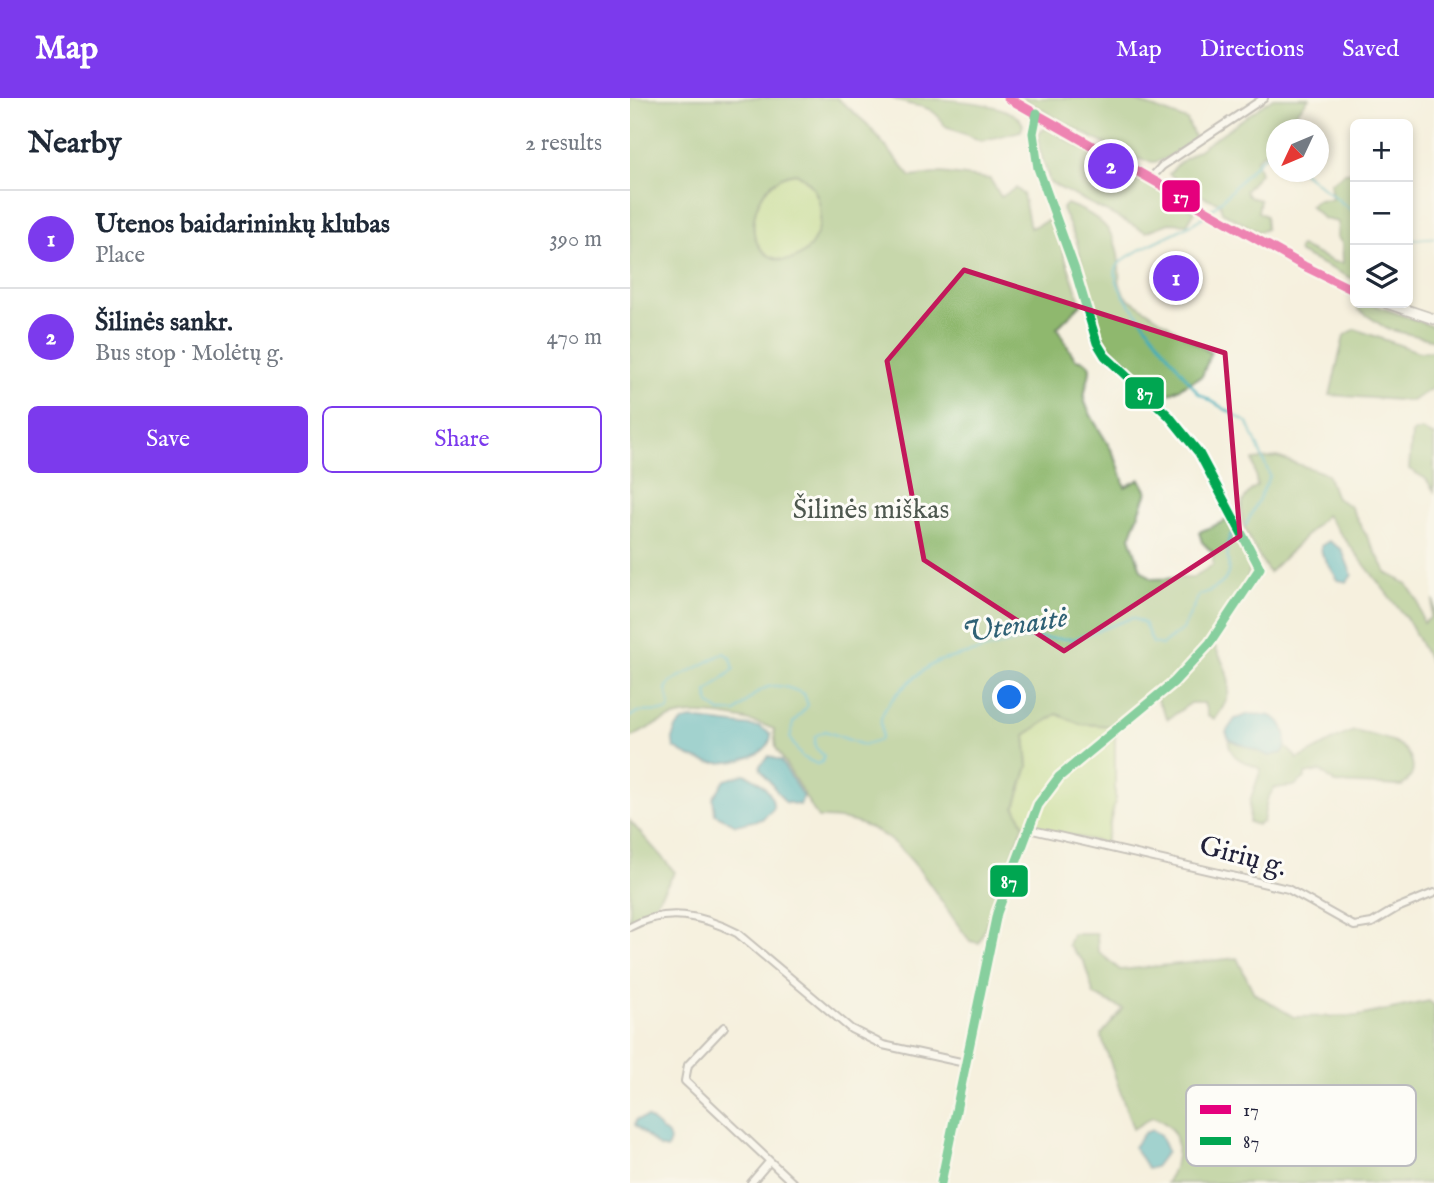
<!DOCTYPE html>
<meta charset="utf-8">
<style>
:root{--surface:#fff;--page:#f2f2f3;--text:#1f2937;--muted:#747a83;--line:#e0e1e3;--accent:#7c3aed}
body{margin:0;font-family:"IM FELL English",serif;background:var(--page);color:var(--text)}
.controls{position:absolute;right:21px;top:21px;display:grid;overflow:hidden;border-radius:10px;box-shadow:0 4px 10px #0003}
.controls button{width:63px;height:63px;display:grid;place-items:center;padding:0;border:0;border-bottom:2px solid var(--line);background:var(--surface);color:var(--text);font:35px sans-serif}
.compass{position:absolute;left:636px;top:21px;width:63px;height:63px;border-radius:50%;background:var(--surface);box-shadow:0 4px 10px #0003;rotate:226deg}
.you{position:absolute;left:380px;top:600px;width:24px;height:24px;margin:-18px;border:5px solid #fff;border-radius:50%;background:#1a73e8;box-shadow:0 0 0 10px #1a73e833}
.badge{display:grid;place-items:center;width:46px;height:46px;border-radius:50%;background:var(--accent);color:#fff;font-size:23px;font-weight:700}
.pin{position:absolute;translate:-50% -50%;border:4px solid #fff;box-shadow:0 2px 7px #0006}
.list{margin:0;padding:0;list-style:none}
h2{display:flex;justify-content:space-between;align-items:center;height:91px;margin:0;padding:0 28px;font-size:30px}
h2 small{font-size:23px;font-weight:400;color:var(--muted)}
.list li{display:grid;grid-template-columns:46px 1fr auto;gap:21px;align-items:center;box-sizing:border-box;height:98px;padding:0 28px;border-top:2px solid var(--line)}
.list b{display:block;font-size:26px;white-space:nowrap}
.list p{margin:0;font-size:23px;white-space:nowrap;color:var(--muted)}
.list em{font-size:23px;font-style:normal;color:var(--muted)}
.actions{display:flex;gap:14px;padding:21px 28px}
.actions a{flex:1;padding:16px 0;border:2px solid var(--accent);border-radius:10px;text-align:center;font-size:24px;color:var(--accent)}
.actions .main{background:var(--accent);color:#fff}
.icon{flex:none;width:38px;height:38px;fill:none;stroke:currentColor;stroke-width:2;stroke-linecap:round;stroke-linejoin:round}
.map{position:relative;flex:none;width:804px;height:1085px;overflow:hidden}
header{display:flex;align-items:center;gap:42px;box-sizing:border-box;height:98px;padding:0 35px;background:var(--accent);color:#fff}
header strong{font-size:33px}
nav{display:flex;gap:38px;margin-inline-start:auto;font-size:24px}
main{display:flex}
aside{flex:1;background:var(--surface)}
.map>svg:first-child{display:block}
.green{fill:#b4d77f;stroke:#6b7c5d;stroke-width:2}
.forest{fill:#8fb86e;stroke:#586d54;stroke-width:2;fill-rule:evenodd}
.water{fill:#3eadbb;stroke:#30687b;stroke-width:2}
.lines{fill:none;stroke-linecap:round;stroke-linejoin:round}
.stream{stroke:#3eadbb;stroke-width:2.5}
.minor-casing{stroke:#8c898c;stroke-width:10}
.secondary-casing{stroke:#8c898c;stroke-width:12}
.minor{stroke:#fff;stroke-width:6}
.secondary{stroke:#fff;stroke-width:9}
.bus-1-casing{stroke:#fdfcf7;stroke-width:14}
.bus-2-casing{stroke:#fdfcf7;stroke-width:14}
.bus-1{stroke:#e5007d;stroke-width:9}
.bus-2{stroke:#00a651;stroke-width:9}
.marked{fill:none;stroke:#c2185b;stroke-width:5;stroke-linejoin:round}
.labels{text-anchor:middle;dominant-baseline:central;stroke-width:6;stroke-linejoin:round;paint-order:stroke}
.park-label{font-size:28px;fill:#4e584f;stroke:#fdfcf7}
.street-label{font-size:28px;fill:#22223b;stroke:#fdfcf7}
.water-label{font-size:30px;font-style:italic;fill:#2f6175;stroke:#fdfcf7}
.key{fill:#fdfcf7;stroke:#bbbbbf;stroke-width:2}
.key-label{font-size:19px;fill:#22223b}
.line-badge{stroke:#fdfcf7;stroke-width:2.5}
.badge-label{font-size:19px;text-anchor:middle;font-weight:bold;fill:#fff}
</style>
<header>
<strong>Map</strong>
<nav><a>Map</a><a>Directions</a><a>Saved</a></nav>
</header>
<main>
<aside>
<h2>Nearby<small>2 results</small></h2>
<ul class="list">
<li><span class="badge">1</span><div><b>Utenos baidarininkų klubas</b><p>Place</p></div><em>390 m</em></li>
<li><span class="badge">2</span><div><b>Šilinės sankr.</b><p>Bus stop · Molėtų g.</p></div><em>470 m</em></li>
</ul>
<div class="actions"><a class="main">Save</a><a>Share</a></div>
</aside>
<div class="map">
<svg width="804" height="1085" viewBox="0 0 804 1085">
<rect width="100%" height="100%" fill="#fdfcf7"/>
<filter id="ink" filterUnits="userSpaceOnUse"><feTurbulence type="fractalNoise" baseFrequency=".0143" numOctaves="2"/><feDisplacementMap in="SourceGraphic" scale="14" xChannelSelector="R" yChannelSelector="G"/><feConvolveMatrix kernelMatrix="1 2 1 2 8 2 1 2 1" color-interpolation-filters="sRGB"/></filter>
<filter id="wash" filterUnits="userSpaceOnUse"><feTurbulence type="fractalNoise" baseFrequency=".00686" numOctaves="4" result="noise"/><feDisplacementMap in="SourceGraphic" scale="28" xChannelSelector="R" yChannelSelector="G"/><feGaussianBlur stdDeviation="1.57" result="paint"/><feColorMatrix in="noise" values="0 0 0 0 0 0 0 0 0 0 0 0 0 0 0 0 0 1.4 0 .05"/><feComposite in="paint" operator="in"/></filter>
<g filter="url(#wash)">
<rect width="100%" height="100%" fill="#f5f0de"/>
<path class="green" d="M166,75C211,99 187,166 152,162C104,155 122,79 166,75Z
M427,616L450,626L485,628V704L475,745L394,727L385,709L398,668L395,637Z"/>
<path class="forest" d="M0,0H207L237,26L281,79L311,75L360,81L371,99L386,90L393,96L400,130L422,121L451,206L427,230L445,261C475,264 450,287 455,304C461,322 476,340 484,357C489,367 492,378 495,389L510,381L517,394L500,439L511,472L522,481L562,480L583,467V455L572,444L569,434L597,422C603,433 616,448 619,461C625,487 593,519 580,539C596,572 611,589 585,621L578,618L574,605H561L538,621L523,595L485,628L450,626L427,616L395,637L398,668L385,709L394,727L349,845L340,843C296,788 272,717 188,720L146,650L144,631C121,621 78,613 53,617C35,620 18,630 3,639L0,637ZM166,75C211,99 187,166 152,162C104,155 122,79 166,75Z
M262,0C291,0 384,0 393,27L391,33L351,43L315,28C300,2 288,13 262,0Z
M392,0H498L557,22L565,40C554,47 537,64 523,64C499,64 417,14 392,0Z
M643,0H679L661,21L667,31L646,32V57L633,55L626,62L630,75L615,93L619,99L630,102L628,114L636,118V131L629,134L592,114L590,105L569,97L539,76L548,66Z
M416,30L565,113L557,126L539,125L516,134L420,85L409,49V35Z
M725,74V182L669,155L668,151L670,148L704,164L713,165L712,145L707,139L708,124L694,121L680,108L687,102L702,101L700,85L715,75Z
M437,106C468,117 487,131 489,166C490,179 487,184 495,198L581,255L572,278L537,297L478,248L466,229L447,144L432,111Z
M730,205H739L804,229V242L757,231L728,211Z
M725,231L789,254L804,253V289L782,303L700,297L714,238Z
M791,332L804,338V393L796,381L779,371L782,335Z
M647,359L697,376L706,400L720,408L757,475L777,486L788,503L793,525L800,520L804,502V572L779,524L696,417L639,475C625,450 592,409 627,388L623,362Z
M724,633C746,639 776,640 782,664C785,675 780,681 772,688L705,685L691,673L675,676V680L664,688L644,690L637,702L633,724L627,727L619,724L620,703L631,671C615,664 598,661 599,641L639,658L652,655L656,649L668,661C688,652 703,640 724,633Z
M0,723L45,774L20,814L0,824Z
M442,836H467L468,853L490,872L607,860L624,895L664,919L728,918L799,903L804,907V1085H536C552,1061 554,1029 522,1019L503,1031L471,937L493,911L464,897L454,864L438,847Z"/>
<path class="water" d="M699,443L712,452L722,477L717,484L708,482L692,456L691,448Z
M619,616C626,617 636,616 643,619C656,625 660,645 652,655L639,658L599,641L596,634L605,621Z
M61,621L130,629L141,636C141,659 104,665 86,665C73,665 54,657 44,649C40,636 47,623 61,621Z
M139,658L151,663L173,699L170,707L155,704L131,672L130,667Z
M115,676C129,682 145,695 143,711L132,721L106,727L85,716L83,700L95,682Z
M17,1019L38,1037L40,1043L37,1051L29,1049L5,1027L6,1022Z
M522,1032L530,1037L537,1053L525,1069L518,1071L504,1049L514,1035Z"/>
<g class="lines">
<path class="stream" d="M673,74L725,115
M778,142L804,140
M616,427L640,378L618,325L568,295L493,197C489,188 481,175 489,166C500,153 552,133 570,121C593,105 612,79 632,60L643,53L646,55
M0,619L7,614L37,613L40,608L36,591L40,584L94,555L101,560L104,571L77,594L79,606L90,614H106C131,590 139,579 174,596L178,607L163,625L160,641L172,659L187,666L192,664L194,658L185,649V638L195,633L233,647L250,642C254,634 250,629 251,621C255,602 293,570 309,563L399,540L445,541L502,520L514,525L523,545L532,547L553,531L569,497C620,480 586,459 602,435"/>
</g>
</g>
<g filter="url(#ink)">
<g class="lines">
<defs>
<path id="minor" d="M521,80L532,68L634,0
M398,731L658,791L724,828L742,825L767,810L804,795
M0,829C36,809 72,817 107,835L221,931L253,947L335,965
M94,929L58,967L55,983L163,1085
M121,1085L139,1064
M311,1085L367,815L408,707L429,679L544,584L580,545L630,470L569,355L539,318L475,258L467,245L445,172L408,70L403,35L407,15"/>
<path id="secondary" d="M378,0L674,168L725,193
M756,205L804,221"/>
</defs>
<use href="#minor" class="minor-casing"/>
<use href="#secondary" class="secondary-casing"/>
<use href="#minor" class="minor"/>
<use href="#secondary" class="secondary"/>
<defs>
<path id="bus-1" d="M378,0L674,168L725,193"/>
<path id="bus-2" d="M311,1085L367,815L408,707L429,679L544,584L580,545L630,470L569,355L539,318L475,258L467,245L445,172L408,70L403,35L407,15"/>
</defs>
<use href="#bus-1" class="bus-1-casing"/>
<use href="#bus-2" class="bus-2-casing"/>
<use href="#bus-1" class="bus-1"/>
<use href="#bus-2" class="bus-2"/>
</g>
</g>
<path d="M0 0H804V1085H0ZM334,172L595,255L610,438L434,553L294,462L257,263Z" fill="#f5f0de" fill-opacity=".55" fill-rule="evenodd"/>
<path class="marked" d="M334,172L595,255L610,438L434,553L294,462L257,263Z"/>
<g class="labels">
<g class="park-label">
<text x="241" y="412">Šilinės miškas</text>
</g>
<g class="street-label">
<text transform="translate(613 759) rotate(15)">Girių g.</text>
</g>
<g class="water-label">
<text transform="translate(385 528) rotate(-9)">Utenaitė</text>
</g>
</g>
<rect x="556" y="987" width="230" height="81" rx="10" class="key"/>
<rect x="570" y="1007" width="31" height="9" fill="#e5007d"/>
<rect x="570" y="1039" width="31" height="8" fill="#00a651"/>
<g class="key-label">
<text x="613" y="1018">17</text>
<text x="613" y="1050">87</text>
</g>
<g class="line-badge">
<rect x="531" y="81" width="40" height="34" rx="7" fill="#e5007d"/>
<rect x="494" y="278" width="41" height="34" rx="7" fill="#00a651"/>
<rect x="359" y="766" width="40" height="34" rx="7" fill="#00a651"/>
</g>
<g class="badge-label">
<text x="551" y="105">17</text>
<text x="515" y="302">87</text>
<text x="379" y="790">87</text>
</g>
</svg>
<div class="controls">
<button>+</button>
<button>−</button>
<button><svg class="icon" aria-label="layers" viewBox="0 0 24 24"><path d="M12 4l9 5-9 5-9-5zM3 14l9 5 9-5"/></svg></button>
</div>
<svg class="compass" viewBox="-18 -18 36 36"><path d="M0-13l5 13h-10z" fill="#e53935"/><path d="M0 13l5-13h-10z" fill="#747a83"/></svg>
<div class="you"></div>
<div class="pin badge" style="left:546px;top:180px">1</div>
<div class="pin badge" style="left:481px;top:68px">2</div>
</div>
</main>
